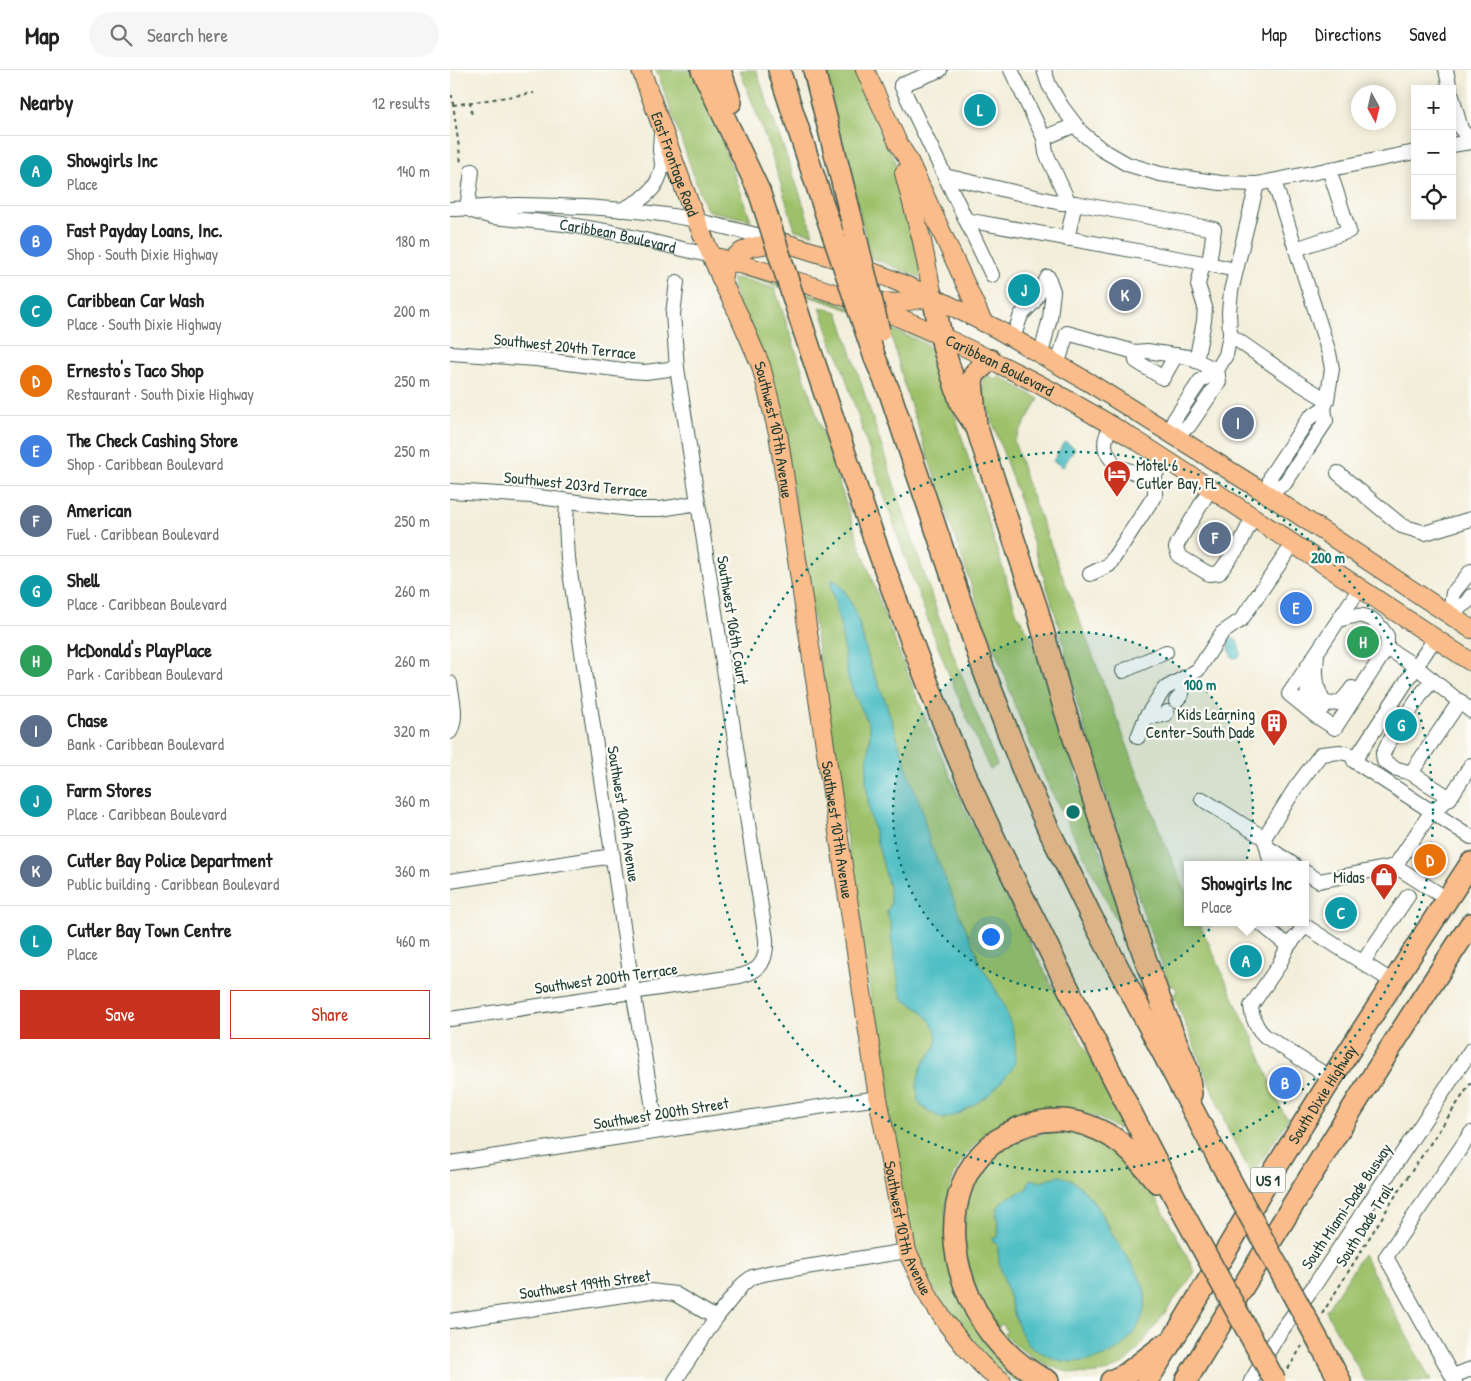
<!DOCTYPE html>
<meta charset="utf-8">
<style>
:root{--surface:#fff;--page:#f6f6f6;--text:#222;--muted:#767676;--line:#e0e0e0;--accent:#c8321e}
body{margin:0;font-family:"Patrick Hand",sans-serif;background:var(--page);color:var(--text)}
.controls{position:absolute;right:15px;top:15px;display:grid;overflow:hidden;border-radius:0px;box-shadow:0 2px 12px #0003}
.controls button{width:45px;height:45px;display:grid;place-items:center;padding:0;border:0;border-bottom:1px solid var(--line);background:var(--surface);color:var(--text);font:25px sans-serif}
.compass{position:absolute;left:901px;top:15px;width:45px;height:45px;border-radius:50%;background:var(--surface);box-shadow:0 2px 12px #0003;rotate:172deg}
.you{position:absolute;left:540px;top:866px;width:18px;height:18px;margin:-12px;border:4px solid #fff;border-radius:50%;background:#1a73e8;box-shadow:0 0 0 8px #1a73e833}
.badge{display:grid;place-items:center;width:32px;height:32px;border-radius:50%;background:var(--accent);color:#fff;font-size:16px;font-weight:700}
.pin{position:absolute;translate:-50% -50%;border:2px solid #fff;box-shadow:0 1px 5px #0006}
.popup{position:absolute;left:734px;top:791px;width:125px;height:65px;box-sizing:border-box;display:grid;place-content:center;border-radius:0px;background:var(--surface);filter:drop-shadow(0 1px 4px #0005);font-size:16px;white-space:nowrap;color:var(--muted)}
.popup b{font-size:19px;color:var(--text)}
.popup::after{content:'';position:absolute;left:50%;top:100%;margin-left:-10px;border:10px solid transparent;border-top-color:var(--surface)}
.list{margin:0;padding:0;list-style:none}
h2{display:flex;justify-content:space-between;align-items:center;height:65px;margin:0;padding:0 20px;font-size:21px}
h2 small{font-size:16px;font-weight:400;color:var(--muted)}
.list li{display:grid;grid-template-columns:32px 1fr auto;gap:15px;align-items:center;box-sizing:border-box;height:70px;padding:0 20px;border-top:1px solid var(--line)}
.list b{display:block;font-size:19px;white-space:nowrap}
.list p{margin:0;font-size:16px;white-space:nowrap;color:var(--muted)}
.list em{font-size:16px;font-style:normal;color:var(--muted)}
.actions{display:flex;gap:10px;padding:15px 20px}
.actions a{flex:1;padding:11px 0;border:1px solid var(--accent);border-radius:0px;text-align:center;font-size:18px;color:var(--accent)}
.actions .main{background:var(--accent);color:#fff}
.icon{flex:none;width:28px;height:28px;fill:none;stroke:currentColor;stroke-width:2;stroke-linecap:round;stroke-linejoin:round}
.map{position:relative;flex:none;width:1021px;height:1311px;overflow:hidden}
header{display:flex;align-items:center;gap:30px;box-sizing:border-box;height:70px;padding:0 25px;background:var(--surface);border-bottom:1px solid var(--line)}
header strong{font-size:24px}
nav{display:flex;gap:28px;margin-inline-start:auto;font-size:18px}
.search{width:350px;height:45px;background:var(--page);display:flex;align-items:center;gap:12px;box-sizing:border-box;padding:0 18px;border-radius:28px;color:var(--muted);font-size:19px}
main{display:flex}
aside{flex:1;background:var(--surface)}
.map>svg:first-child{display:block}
.green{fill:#9dc16b;stroke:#5e7f50;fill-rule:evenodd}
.water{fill:#51bfc6;stroke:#387e7d}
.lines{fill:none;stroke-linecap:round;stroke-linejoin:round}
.minor-casing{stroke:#3f584d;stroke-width:16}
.major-casing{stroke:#3f584d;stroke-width:20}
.highway-casing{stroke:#3f584d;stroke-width:24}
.path{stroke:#3f584d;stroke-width:2;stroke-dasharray:4 4;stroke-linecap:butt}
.minor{stroke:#fff;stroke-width:14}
.major{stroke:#f9bc8a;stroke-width:18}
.highway{stroke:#f9bc8a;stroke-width:21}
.highway-bridge-casing{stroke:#3f584d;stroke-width:24;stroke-linecap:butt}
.highway-bridge{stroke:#f9bc8a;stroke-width:21}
.ring{fill:none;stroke:#0f766e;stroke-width:2.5;stroke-dasharray:2.5 5}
.labels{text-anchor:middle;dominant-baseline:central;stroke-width:4.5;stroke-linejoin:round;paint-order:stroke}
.shield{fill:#fdfcf7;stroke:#62766e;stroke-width:1}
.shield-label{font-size:15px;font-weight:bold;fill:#1f3d34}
.street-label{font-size:16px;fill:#1f3d34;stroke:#fdfcf7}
.poi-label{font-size:16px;fill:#1f3d34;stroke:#fdfcf7;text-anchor:end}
.centre{fill:#0f766e;stroke:#fdfcf7;stroke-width:2.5}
.ring-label{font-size:15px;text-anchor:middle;font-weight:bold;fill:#0f766e;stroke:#fdfcf7;stroke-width:4.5;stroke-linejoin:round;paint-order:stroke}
</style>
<header>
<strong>Map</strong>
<div class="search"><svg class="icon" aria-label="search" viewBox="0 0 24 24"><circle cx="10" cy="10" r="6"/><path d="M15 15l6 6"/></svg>Search here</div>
<nav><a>Map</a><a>Directions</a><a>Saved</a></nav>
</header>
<main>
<aside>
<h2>Nearby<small>12 results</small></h2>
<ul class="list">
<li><span class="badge" style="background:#0f9aa8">A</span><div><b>Showgirls Inc</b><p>Place</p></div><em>140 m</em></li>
<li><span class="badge" style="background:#3f7fe0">B</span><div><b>Fast Payday Loans, Inc.</b><p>Shop · South Dixie Highway</p></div><em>180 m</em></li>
<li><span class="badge" style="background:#0f9aa8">C</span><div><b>Caribbean Car Wash</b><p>Place · South Dixie Highway</p></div><em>200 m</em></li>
<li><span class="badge" style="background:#e8710a">D</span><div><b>Ernesto's Taco Shop</b><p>Restaurant · South Dixie Highway</p></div><em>250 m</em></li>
<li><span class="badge" style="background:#3f7fe0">E</span><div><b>The Check Cashing Store</b><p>Shop · Caribbean Boulevard</p></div><em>250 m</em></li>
<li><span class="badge" style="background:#5c6f8a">F</span><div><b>American</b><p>Fuel · Caribbean Boulevard</p></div><em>250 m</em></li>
<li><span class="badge" style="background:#0f9aa8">G</span><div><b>Shell</b><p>Place · Caribbean Boulevard</p></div><em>260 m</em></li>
<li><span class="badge" style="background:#2e9e5b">H</span><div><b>McDonald's PlayPlace</b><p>Park · Caribbean Boulevard</p></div><em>260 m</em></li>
<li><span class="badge" style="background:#5c6f8a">I</span><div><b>Chase</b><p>Bank · Caribbean Boulevard</p></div><em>320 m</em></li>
<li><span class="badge" style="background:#0f9aa8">J</span><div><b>Farm Stores</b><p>Place · Caribbean Boulevard</p></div><em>360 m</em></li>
<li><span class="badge" style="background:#5c6f8a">K</span><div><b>Cutler Bay Police Department</b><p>Public building · Caribbean Boulevard</p></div><em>360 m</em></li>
<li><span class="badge" style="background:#0f9aa8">L</span><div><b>Cutler Bay Town Centre</b><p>Place</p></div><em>460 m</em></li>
</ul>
<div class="actions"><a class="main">Save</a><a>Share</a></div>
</aside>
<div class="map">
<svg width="1021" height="1311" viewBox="0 0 1021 1311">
<rect width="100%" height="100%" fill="#fdfcf7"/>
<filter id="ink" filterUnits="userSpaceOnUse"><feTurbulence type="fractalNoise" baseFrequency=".02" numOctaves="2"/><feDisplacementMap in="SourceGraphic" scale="10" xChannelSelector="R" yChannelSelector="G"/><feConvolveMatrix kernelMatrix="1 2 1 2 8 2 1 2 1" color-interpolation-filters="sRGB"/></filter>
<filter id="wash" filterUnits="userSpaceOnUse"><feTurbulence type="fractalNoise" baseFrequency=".0096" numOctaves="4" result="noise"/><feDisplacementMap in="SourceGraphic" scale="20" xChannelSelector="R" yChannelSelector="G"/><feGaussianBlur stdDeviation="1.12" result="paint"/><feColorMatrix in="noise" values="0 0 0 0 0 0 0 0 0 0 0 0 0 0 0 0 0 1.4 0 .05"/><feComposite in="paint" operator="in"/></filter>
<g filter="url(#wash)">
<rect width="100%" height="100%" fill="#f2eeda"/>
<path class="green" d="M205,0H243L262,43L301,150L256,140L208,4Z
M290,0H306L351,127L363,164L345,160L320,80Z
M374,0H406L435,64L448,100L471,202L470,207L421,188Z
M258,144C295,152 332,161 367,173C401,184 435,197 469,210L466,212L301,157L261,147Z
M288,202L377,229L482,270L480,273L437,254L377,232L285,203Z
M282,206L286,210L287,207L290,210L291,208L325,219C356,308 383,398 414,487C434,544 456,601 479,657C536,793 605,923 675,1053L667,1059C604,1013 509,1053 497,1131C494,1148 498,1166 501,1183C503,1193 515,1207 521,1216C541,1247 562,1279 583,1311H565L548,1298L531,1283L499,1246L472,1198L455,1152L343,416L282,211ZM385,510L398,526L407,546L420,594L436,633L464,720L471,736L480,774L495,808L510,846L527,883L528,892L541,911L552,931L557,948L493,1049L473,1038L468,1026L469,1004L473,994L486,976L487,969L485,959L481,952L472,941L453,929L450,919L441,866V856L437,842L441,833L438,813L419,741L416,707L420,666V658L414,644L401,617L398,608L391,558L381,516Z
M370,237L388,242L439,399L489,548L547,695L540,700C478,566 433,424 388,284L384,280Z
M439,258L478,275L477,277L480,279L481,276L484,278L567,544L584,572L673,853L669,855L598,715L564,634L556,609L530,542L457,324Z
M536,304L547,310L549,306L589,329L564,371L578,415L712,767L737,824V852H749L794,951L803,968L833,1043L839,1048L802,1105L780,1064L723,924L727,922L725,916H720L696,851L675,786L627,633L610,559L570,431L532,322L533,306Z
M605,1062C613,1062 621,1062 629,1064C688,1078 719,1153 745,1202C731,1220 718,1239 704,1257C696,1268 689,1280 678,1290C673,1295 665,1298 658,1301C619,1311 581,1292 554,1264L557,1261L553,1254L547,1257L545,1253C538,1240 524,1219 521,1205C517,1190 513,1172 514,1156C514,1150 516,1144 517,1137C527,1090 558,1067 605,1062ZM602,1107C609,1109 620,1110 627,1114C641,1123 656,1152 664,1167C673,1184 692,1204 695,1223C697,1235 692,1244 686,1255C683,1260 681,1267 677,1271C657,1293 613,1298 590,1281C585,1277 578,1274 575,1269C561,1245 555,1210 548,1182V1174L543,1168L548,1167V1153L546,1146L552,1131L577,1119L580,1109L592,1112Z
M913,1184L981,1311H915L898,1279L894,1275L876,1241Z"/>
<path class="water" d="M615,372L625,378L613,397L603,391Z
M382,509L392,517L398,526L407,546L420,594L436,633L464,720L471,736L480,774L495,808L510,846L527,883L528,892L541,911L552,931L564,963L566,986L564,996L559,1003L540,1024L528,1032L509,1044L493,1049L471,1036L468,1030L467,1015L469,1004L473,994L486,976L487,969L485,959L481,952L472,941L453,929L450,919L441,866V856L437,842L441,833L438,813L419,741L416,707L420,666V658L414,644L401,617L398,608L391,558L381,516Z
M782,568L787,570L791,583L789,587L784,588L781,586L778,574L779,569Z
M607,1106C630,1106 649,1139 658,1157C668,1175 692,1204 695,1223C698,1247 682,1272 661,1283C648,1290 628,1293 613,1291C606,1290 598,1286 592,1283C589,1281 584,1280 582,1278C569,1267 564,1241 559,1226C554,1208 547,1193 548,1174L543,1171V1168L548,1167C550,1159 548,1154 547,1147C544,1130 565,1125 577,1119L580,1109L592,1112Z"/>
</g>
<g filter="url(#ink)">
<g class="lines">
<defs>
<g id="minor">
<path d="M490,0L451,15L516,150L759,194L785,200"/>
<path d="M561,0L594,68L596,83L619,133"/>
<path d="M594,0L599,15L612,37L631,62L651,79L677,94L710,104L771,113L807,114L965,82"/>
<path d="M996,0L1000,19"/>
<path d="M1002,26L1011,59L1021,72"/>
<path d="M594,68L625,55"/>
<path d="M1002,75L1021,72"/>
<path d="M495,106L611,133H625L764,159L759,194"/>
<path d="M0,139C23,139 45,135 68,135C123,136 180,138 235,148C267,155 299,163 331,171"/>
<path d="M17,139L22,101"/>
<path d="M171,140C191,131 209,120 212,96C212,91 211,86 210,81C210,74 211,68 211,61"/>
<path id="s1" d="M22,141L43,147L114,154L161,162L262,186"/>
<path d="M516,150L542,205"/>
<path d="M617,169L625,133"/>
<path d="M846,179L899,161L879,99"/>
<path d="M780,265L849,313L877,330"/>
<path d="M563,268L571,245L583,233L598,207L603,221L600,248L591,284"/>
<path d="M685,282L686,291L713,308L726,285"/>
<path d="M0,283L86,289L181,301L195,302L227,298"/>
<path d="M746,291L754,251L755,237L748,215L753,193"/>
<path d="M608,293L617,263L685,282L697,281L738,287L767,300"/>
<path d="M722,365L724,350L750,311L767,300L776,285L780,265L779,242L781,221L807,114"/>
<path d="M722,365L739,356L769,312L767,300"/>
<path d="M661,389C652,378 654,367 662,355"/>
<path d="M675,399L695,406L705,405L709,398"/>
<path d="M888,403L952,456L975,463L1021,449"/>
<path d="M760,419L728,473L726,478L729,486L759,504L769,503L789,476L803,447"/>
<path d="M0,421L82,426L179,439H211L247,433"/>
<path d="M817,424L821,405L859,348L874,338L877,330L882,299L879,283L824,111"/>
<path d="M817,424L835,413L876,351L874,338"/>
<path d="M117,431L116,453L118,489L181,909L207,1061"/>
<path d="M640,504L659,495L705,425V405"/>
<path d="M999,545L1003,523L1021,501"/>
<path d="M999,545L1017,532L1021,526"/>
<path d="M889,550C912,542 923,544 937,566V578L885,658L866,646L839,624L910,518"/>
<path d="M985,568L904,691L1021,767"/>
<path d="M937,578L965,596L1021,641"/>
<path d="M867,586C865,601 865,618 874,632C888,638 895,628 902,618"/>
<path d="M673,601L716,582"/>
<path d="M865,602L859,612L857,625L864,634L874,637"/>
<path d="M0,613C2,629 8,646 0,662"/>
<path d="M726,631L732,624L733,609"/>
<path d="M696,647L715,645L717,642"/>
<path d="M688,667L696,647L714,619L748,600L772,563L791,550L843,474"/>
<path d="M961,703L944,698L934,691L933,684L937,675L972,623L983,610"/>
<path d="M1000,728L961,703L1010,631"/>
<path d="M752,729L814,768"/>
<path d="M817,777L844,795"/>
<path d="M821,795L817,777L814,768L846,717L871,684L890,682L907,686"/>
<path d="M855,802L869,811L945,796"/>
<path d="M0,811L163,786"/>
<path d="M997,829L945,796L982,741L1000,728L1021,695"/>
<path d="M809,852L838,876L855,856"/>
<path d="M849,852L943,912"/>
<path d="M838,876L829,895L801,936C802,948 806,958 815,966L882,1009"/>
<path d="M913,892L958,826"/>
<path d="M0,949L290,906C311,901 317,890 316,869L227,298L223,244L227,212"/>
<path d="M0,1093L428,1028"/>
<path d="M0,1251L201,1221L225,1224L266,1248"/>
<path d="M1003,1306L1021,1299"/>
<path d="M225,1311L266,1248L293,1214L302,1207L318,1203L457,1181"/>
<path d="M801,1311L829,1264L864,1216L1021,980"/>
<path d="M1005,1311L936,1187L1021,1063"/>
</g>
<g id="major">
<path id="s2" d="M191,0L242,140L272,211L288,243L311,296L328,363L428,1028L457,1181L480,1229L497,1254L515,1277L530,1293L539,1302L552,1311"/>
<path d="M415,0L448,73L458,89L533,252"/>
<path d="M454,103L472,171L483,227"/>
<path id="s3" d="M270,188C319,203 370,217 418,235C467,254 516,277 563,301C648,343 727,396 806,449C877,497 949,544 1021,592"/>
<path d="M272,211L274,199L279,191L291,182L301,177L332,172L390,190L441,209L483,227L547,259L640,313L817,424L1021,559"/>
<path d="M422,234L433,232L447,233L483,227"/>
</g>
<g id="highway">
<path d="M252,0L309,121"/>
<path d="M270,0L281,32"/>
<path d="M329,0L377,147"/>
<path d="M364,0L401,147"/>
<path d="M483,227L494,280L511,334L527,358L533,377L587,539L613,634L689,871L714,941L738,1001L741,1024"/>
<path d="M354,261C401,403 448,545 506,683C531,742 559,800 588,857C635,953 683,1047 732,1141"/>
<path d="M425,288L440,323L534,601L576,708L597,756L641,846L766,1084"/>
<path d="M526,355L522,311L525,303L540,290"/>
<path d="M881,1294L890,1311"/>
<path d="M598,1311C530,1280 485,1185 513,1113C529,1074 571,1048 612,1050C630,1051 647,1058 662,1067C681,1079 693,1096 707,1112"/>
<path d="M661,1311L676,1304L715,1274"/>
<path id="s4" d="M697,1311C743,1239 784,1165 829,1093C891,992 956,892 1021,793"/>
<path d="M736,1311C829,1157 922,1003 1021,854"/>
</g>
</defs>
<use href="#minor" class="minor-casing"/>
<use href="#major" class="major-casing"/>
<use href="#highway" class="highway-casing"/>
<path class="path" d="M0,26H2L11,93
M20,32L22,47
M3,35L84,23
M219,1046L223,1040
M181,1047L189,1051
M872,1244L949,1120L1021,1013
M838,1299L852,1276"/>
<use href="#minor" class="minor"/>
<use href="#major" class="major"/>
<use href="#highway" class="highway"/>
<defs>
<path id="highway-bridge" d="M309,121L354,261
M377,147L425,288
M401,147L429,261
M766,1084L881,1294
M732,1141L825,1311"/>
</defs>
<use href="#highway-bridge" class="highway-bridge-casing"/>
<use href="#highway-bridge" class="highway-bridge"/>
</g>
</g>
<circle cx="623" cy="742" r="180" fill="#0f766e" fill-opacity=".12"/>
<g class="ring">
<circle cx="623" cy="742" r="180"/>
<circle cx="623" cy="742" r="360"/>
</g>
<defs>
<symbol id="hotel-pin" viewBox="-11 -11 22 30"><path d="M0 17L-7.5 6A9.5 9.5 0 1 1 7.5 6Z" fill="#c8321e" stroke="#fdfcf7"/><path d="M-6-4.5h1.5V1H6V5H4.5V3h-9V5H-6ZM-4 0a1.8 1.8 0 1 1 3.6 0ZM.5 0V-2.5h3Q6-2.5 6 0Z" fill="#fff"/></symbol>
<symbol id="building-pin" viewBox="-11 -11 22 30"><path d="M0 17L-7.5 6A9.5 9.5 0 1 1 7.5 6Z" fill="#c8321e" stroke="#fdfcf7"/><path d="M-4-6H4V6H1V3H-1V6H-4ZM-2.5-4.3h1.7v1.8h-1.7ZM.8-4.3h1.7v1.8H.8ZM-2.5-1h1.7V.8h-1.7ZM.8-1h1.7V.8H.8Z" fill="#fff"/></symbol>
<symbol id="shop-pin" viewBox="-11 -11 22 30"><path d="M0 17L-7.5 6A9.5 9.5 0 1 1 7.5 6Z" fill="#c8321e" stroke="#fdfcf7"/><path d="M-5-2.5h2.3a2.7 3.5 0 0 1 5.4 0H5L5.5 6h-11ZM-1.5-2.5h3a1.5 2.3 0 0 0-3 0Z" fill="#fff"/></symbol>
</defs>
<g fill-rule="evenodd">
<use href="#hotel-pin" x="651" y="388" width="32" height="43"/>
<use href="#building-pin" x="808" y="637" width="32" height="43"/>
<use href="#shop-pin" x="918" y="791" width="32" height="43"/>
</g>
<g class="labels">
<rect class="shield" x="800.5" y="1097.5" width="35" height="25" rx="4"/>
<g class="shield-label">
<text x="818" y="1110">US 1</text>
</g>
<g class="street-label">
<text stroke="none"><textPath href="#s2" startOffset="100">East Frontage Road</textPath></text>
<text stroke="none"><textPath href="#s1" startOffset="148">Caribbean Boulevard</textPath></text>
<text transform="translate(115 276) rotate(6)">Southwest 204th Terrace</text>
<text stroke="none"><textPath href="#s3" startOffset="300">Caribbean Boulevard</textPath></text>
<text stroke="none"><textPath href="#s2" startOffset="385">Southwest 107th Avenue</textPath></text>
<text transform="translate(126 414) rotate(6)">Southwest 203rd Terrace</text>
<text transform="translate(283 550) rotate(81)">Southwest 106th Court</text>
<text transform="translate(174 744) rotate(81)">Southwest 106th Avenue</text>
<text stroke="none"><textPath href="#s2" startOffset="790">Southwest 107th Avenue</textPath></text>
<text transform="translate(156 908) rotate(-8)">Southwest 200th Terrace</text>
<text stroke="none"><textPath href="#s4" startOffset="336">South Dixie Highway</textPath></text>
<text transform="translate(211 1043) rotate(-9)">Southwest 200th Street</text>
<text transform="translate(896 1136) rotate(-56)">South Miami-Dade Busway</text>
<text transform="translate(914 1155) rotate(-58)">South Dade Trail</text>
<text stroke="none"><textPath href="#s2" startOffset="1195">Southwest 107th Avenue</textPath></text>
<text transform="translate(135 1214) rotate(-8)">Southwest 199th Street</text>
</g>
<g class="poi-label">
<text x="686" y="395" text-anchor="start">Motel 6<tspan x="686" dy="18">Cutler Bay, FL</tspan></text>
<text x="805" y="644">Kids Learning<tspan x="805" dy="18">Center-South Dade</tspan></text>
<text x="915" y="807">Midas</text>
</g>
</g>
<circle cx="623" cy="742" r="8" class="centre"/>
<g class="ring-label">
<text x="878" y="493">200 m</text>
<text x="750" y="620">100 m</text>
</g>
</svg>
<div class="controls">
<button>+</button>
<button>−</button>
<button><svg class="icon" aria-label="locate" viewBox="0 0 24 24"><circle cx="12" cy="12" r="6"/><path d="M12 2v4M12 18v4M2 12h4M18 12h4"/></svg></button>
</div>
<svg class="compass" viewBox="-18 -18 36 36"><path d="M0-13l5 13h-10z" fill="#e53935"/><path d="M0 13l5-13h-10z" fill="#767676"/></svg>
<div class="you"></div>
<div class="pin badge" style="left:796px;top:891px;background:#0f9aa8">A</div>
<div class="popup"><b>Showgirls Inc</b>Place</div>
<div class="pin badge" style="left:835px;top:1013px;background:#3f7fe0">B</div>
<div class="pin badge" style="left:891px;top:843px;background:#0f9aa8">C</div>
<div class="pin badge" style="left:980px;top:790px;background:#e8710a">D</div>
<div class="pin badge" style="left:846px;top:538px;background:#3f7fe0">E</div>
<div class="pin badge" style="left:765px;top:468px;background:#5c6f8a">F</div>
<div class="pin badge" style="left:951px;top:655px;background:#0f9aa8">G</div>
<div class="pin badge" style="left:913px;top:572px;background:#2e9e5b">H</div>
<div class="pin badge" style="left:788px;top:353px;background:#5c6f8a">I</div>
<div class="pin badge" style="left:574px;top:220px;background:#0f9aa8">J</div>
<div class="pin badge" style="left:675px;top:225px;background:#5c6f8a">K</div>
<div class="pin badge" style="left:530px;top:40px;background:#0f9aa8">L</div>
</div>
</main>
